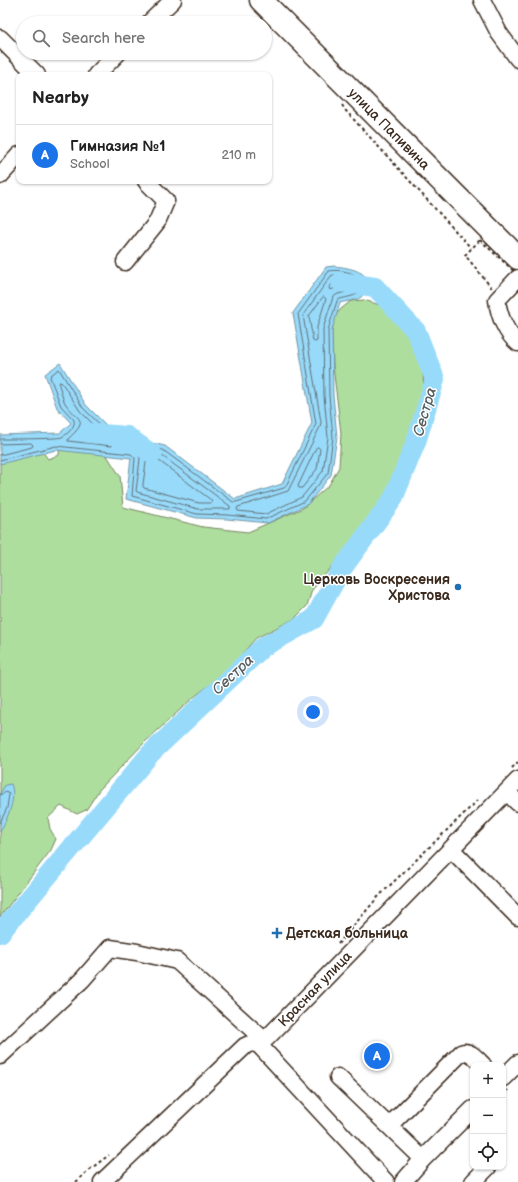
<!DOCTYPE html>
<meta charset="utf-8">
<style>
:root{--surface:#fff;--page:#f6f6f6;--text:#222;--muted:#767676;--line:#e0e0e0;--accent:#1a73e8}
body{margin:0;font-family:"Balsamiq Sans",sans-serif;background:var(--page);color:var(--text)}
.controls{position:absolute;right:12px;bottom:12px;display:grid;overflow:hidden;border-radius:8px;box-shadow:0 1px 3px #0004}
.controls button{width:36px;height:36px;display:grid;place-items:center;padding:0;border:0;border-bottom:1px solid var(--line);background:var(--surface);color:var(--text);font:20px sans-serif}
.you{position:absolute;left:313px;top:712px;width:14px;height:14px;margin:-10px;border:3px solid #fff;border-radius:50%;background:#1a73e8;box-shadow:0 0 0 6px #1a73e833}
.badge{display:grid;place-items:center;width:26px;height:26px;border-radius:50%;background:var(--accent);color:#fff;font-size:13px;font-weight:700}
.pin{position:absolute;translate:-50% -50%;border:2px solid #fff;box-shadow:0 1px 4px #0006}
.list{margin:0;padding:0;list-style:none}
h2{display:flex;justify-content:space-between;align-items:center;height:52px;margin:0;padding:0 16px;font-size:17px}
h2 small{font-size:13px;font-weight:400;color:var(--muted)}
.list li{display:grid;grid-template-columns:26px 1fr auto;gap:12px;align-items:center;box-sizing:border-box;height:60px;padding:0 16px;border-top:1px solid var(--line)}
.list b{display:block;font-size:15px;white-space:nowrap}
.list p{margin:0;font-size:13px;white-space:nowrap;color:var(--muted)}
.list em{font-size:13px;font-style:normal;color:var(--muted)}
.icon{flex:none;width:22px;height:22px;fill:none;stroke:currentColor;stroke-width:2;stroke-linecap:round;stroke-linejoin:round}
.map{position:relative;flex:none;width:518px;height:1182px;overflow:hidden}
.search{position:absolute;background:var(--surface);box-shadow:0 1px 3px #0004;left:16px;top:16px;width:256px;height:44px;display:flex;align-items:center;gap:10px;box-sizing:border-box;padding:0 14px;border-radius:22px;color:var(--muted);font-size:15px}
.panel{position:absolute;background:var(--surface);box-shadow:0 1px 3px #0004;left:16px;top:72px;width:256px;height:112px;border-radius:8px}
.map>svg:first-child{display:block}
.green{fill:#aede9e;stroke:#74845e}
.water{fill:#98dafa;stroke:#7394a2}
.lines{fill:none;stroke-linecap:round;stroke-linejoin:round}
.shore{stroke:#607076;stroke-width:1}
.river{stroke:#98dafa;stroke-width:20}
.minor-casing{stroke:#3b2a1e;stroke-width:19}
.highway-casing{stroke:#3b2a1e;stroke-width:25}
.path{stroke:#3b2a1e;stroke-width:2;stroke-dasharray:3 3;stroke-linecap:butt}
.minor{stroke:#fff;stroke-width:16}
.highway{stroke:#fff;stroke-width:22}
.poi-dot{fill:#1f6fb2;stroke:#fff;stroke-width:1.5}
.labels{text-anchor:middle;dominant-baseline:central;stroke-width:3;stroke-linejoin:round;paint-order:stroke}
.street-label{font-size:14px;fill:#3b2a1e;stroke:#fff}
.poi-label{font-size:14px;font-weight:bold;fill:#3b2a1e;stroke:#fff;text-anchor:end}
.water-label{font-size:15px;font-style:italic;fill:#575f60;stroke:#fff}
</style>
<div class="map">
<svg width="518" height="1182" viewBox="0 0 518 1182">
<rect width="100%" height="100%" fill="#fff"/>
<filter id="ink" filterUnits="userSpaceOnUse"><feTurbulence type="fractalNoise" baseFrequency=".025" numOctaves="2"/><feDisplacementMap in="SourceGraphic" scale="8" xChannelSelector="R" yChannelSelector="G"/><feConvolveMatrix kernelMatrix="1 2 1 2 8 2 1 2 1" color-interpolation-filters="sRGB"/></filter>
<g filter="url(#ink)">
<path class="green" d="M364,300L383,306L404,329L416,350L423,372L424,393L422,410L403,461L385,501L352,543L312,590L307,606L294,619L256,638L227,671L194,697L145,742L99,790L86,810L77,814L61,806L48,818L50,829L56,839L51,850L0,917V462L42,451L48,459L59,455L60,443L104,451L120,476L123,507L203,527L248,532L303,508L329,485L339,467L341,433L333,366L332,333L334,317L341,309L351,301Z"/>
<path class="water" d="M334,266C344,267 371,270 367,286C366,290 365,294 361,297C357,301 346,301 340,303L332,330L333,395L337,437L331,475L308,504L268,523L227,519L197,518L126,499L131,458L56,450L0,464V435L60,433L71,423L57,408L45,374L60,363L86,405L116,435L165,446L235,499L282,484L312,423L293,313L326,267Z
M11,784C17,800 7,818 0,832V794L5,785Z"/>
<g class="lines">
<path class="shore" d="M334,275C342,276 353,277 358,283L355,290L338,294L333,297L323,329L324,396L328,437L323,471L302,497L266,514L238,511L237,509L238,507L288,491L320,427L321,422L303,315L331,276Z
M335,281L344,283L346,285L330,290L329,288Z
M324,297L326,299L317,327V341L315,342L313,341L309,316L322,298Z
M60,382L62,383L80,411L112,443V446L68,441V439C91,418 77,421 65,403C62,398 61,390 59,385Z
M0,439C9,439 58,439 62,437C68,434 76,426 74,420L61,406L50,377L51,375L59,369L83,408L114,438L163,450L233,502H236L284,488L286,486L316,424L298,314L329,271C340,269 353,272 362,279C368,295 351,296 340,299L337,301L328,330L329,396L333,437L328,473L305,501L266,519L228,515L197,514L132,496L135,458L131,454L56,446L0,460
M0,444L31,443L33,445L32,447L0,455
M318,447L320,449L317,469L302,488H299L298,486L316,448Z
M139,450L161,455L230,506V509H198L137,492L136,491L140,459L138,452Z
M147,458L158,460L211,500L212,503H199L144,488L143,486Z
M0,795L6,792L9,794L7,808L0,823"/>
<path class="river" d="M88,433L127,436L152,454
M0,933L151,753L263,647L314,619L341,570L393,499L416,442L435,379L416,331L375,287L341,282"/>
<defs>
<path id="minor" d="M482,0L499,33L518,59
M149,23L173,0
M0,38L37,75
M96,75L118,53
M0,176L19,155
M125,262L157,222L166,201L146,181
M518,278L497,300C499,316 506,333 518,343
M507,792L518,803
M451,849L518,917
M259,1045L386,1182
M0,1056L82,980L110,948L137,952L177,961L264,1040
M338,1077L423,1159
M503,1078L518,1063
M389,1126L461,1053C469,1049 477,1059 483,1065
M102,1182L245,1046C250,1043 253,1043 259,1045L268,1037L518,780
M403,1182L423,1159L473,1109
M473,1182L488,1167"/>
<path id="highway" d="M261,0L518,258"/>
</defs>
<use href="#minor" class="minor-casing"/>
<use href="#highway" class="highway-casing"/>
<path class="path" d="M342,105L346,111L471,248
M480,240L517,274L495,292L465,255Z
M512,768L518,762
M338,944L378,897L478,800
M503,1095L508,1090
M76,1182L89,1170L109,1155"/>
<use href="#minor" class="minor"/>
<use href="#highway" class="highway"/>
</g>
</g>
<g class="poi-dot">
<circle cx="458" cy="587" r="4"/>
<path d="M275 927h4v4h4v4h-4v4h-4v-4h-4v-4h4z"/>
</g>
<g class="labels">
<g class="street-label">
<text transform="translate(389 129) rotate(45)">улица Папивина</text>
<text transform="translate(315 989) rotate(-46)">Красная улица</text>
</g>
<g class="poi-label">
<text x="450" y="579">Церковь Воскресения<tspan x="450" dy="16">Христова</tspan></text>
<text x="286" y="933" text-anchor="start">Детская больница</text>
</g>
<g class="water-label">
<text transform="translate(425 412) rotate(-74)">Сестра</text>
<text transform="translate(233 675) rotate(-43)">Сестра</text>
</g>
</g>
</svg>
<div class="controls">
<button>+</button>
<button>−</button>
<button><svg class="icon" aria-label="locate" viewBox="0 0 24 24"><circle cx="12" cy="12" r="6"/><path d="M12 2v4M12 18v4M2 12h4M18 12h4"/></svg></button>
</div>
<div class="you"></div>
<div class="pin badge" style="left:377px;top:1056px">A</div>
<div class="search"><svg class="icon" aria-label="search" viewBox="0 0 24 24"><circle cx="10" cy="10" r="6"/><path d="M15 15l6 6"/></svg>Search here</div>
<section class="panel">
<h2>Nearby<small></small></h2>
<ul class="list">
<li><span class="badge">A</span><div><b>Гимназия №1</b><p>School</p></div><em>210 m</em></li>
</ul>
</section>
</div>
